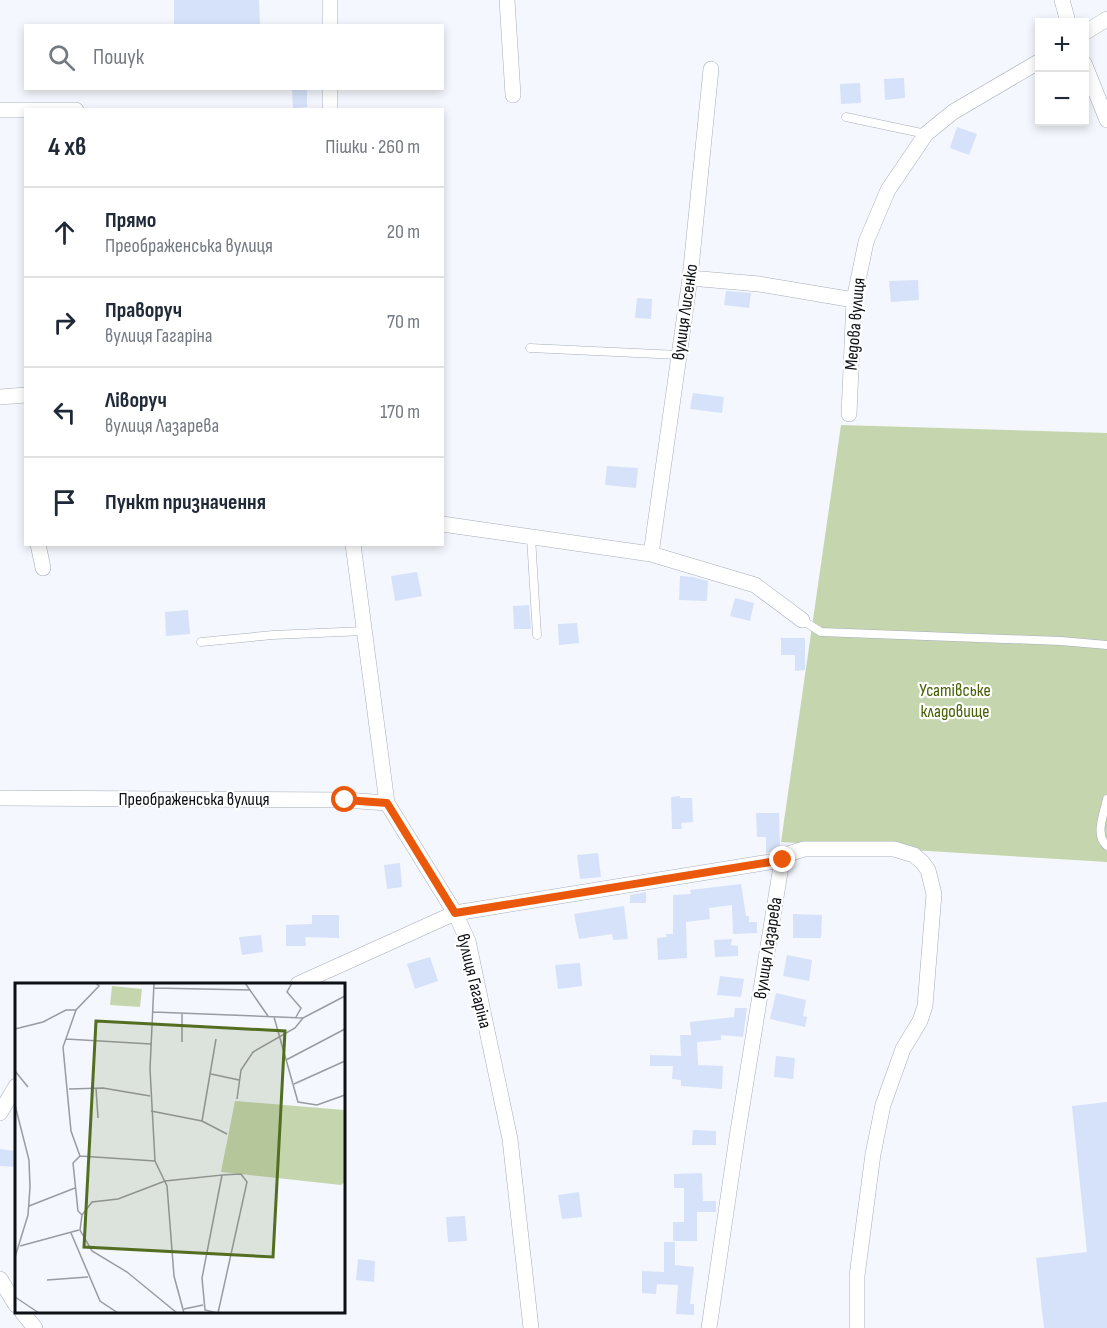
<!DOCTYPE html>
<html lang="uk">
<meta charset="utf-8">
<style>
:root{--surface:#fff;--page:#f6f6f7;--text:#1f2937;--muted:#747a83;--line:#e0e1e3}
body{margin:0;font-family:"Sofia Sans Condensed",sans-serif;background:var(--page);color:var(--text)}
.controls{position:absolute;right:18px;top:18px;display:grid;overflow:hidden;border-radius:0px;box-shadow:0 3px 9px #0003}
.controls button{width:54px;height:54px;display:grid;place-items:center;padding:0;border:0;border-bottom:2px solid var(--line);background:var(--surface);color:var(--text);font:30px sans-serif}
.stop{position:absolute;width:18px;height:18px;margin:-14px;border:4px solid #ea580c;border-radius:50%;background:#fff}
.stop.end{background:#ea580c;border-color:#fff;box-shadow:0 2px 6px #0008}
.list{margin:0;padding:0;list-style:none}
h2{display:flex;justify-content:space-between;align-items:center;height:78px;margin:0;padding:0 24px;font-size:26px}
h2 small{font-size:20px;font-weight:400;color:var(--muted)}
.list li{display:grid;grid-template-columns:39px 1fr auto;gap:18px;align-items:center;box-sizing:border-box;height:90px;padding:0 24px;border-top:2px solid var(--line)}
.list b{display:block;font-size:22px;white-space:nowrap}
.list p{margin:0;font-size:20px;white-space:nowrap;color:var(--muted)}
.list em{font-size:20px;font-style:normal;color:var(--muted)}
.icon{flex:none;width:33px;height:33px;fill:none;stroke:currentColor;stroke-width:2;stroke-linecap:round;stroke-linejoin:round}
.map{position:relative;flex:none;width:1107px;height:1328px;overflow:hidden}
.search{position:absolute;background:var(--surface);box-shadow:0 3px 9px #0003;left:24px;top:24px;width:420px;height:66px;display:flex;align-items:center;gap:15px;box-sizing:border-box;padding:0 21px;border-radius:0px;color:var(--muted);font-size:22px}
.panel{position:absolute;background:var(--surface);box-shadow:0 3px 9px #0003;left:24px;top:108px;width:420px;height:438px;border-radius:0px}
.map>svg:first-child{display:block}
.green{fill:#c5d6af}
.building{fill:#d6e2f9}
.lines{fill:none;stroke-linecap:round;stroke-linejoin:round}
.service-casing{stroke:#a6adbb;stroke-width:9}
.minor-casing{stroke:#a6adbb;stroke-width:16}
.service{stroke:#fff;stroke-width:8}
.minor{stroke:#fff;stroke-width:15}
.route{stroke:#ea580c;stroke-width:8}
.labels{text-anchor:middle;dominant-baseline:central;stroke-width:4.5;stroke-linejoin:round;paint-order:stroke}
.street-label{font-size:18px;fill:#0d1014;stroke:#fff}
.park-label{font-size:18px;fill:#466002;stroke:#fff}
.inset-road{fill:none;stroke:#989ba0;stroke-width:1.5}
.view{fill:#546e21;fill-opacity:0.15;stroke:#546e21;stroke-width:3}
.inset-edge{fill:none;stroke:#0d1014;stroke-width:3}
</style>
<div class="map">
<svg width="1107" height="1328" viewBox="0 0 1107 1328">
<rect width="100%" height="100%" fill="#f4f7fd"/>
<path class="green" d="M841,425L1107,433V862L781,842Z"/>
<path class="building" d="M174,0H259L260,26H174Z
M904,78L905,98L885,100L884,79Z
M860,83L861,103L841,104L840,84Z
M292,89H307V107L293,108Z
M957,127L977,134L969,155L950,148Z
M918,280L919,300L891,302L889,281Z
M726,291L751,293L749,308L724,305Z
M637,298L652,299L651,319L635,318Z
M693,393L724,397L722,413L690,409Z
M607,466L638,468L636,488L605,485Z
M417,572L422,596L395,601L391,576Z
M680,576L693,577L708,581L707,601L679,600Z
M735,598L754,603L750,621L730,616Z
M529,605L531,629H514L513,606Z
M188,610L190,634L166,636L165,612Z
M577,623L579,643L559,645L558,624Z
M781,638H805V670L795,671V655H781Z
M680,796V798H692L693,822L681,823L682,829H672L671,797Z
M756,813H779L780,849L778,851L766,853V837H757Z
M598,853L601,877L580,879L577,855Z
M400,863L402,887L387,889L384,865Z
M741,884L746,916H749V922H757V933L733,934L732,905L709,908L710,919L686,922L687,958L658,960L657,938L667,937L666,934H673V895L691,894L690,890Z
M646,892V903H630V895Z
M624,906L628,939L613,940L612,934L579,939L574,914Z
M793,914L822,915L821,938H793Z
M312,915H339V938L305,937L306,946H286V925L312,924Z
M261,935L263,952L242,955L239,937Z
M732,939L731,945L738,946V956L715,957L714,940Z
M787,955L812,960L809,981L783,976Z
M430,957L438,981L415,989L407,964Z
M580,963L582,986L558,989L555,965Z
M720,976L744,979L741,997L717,995Z
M776,993L806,1000L803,1016L807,1017L805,1027L770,1019Z
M735,1008H747L743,1037L721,1035V1040L697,1042L698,1065L723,1066L722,1089L681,1086V1080L672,1079L673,1066H650V1055L681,1056L680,1035H691L690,1022L734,1017Z
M776,1056L795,1058L793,1079L774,1077Z
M1107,1102V1328H1044L1036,1258L1087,1252L1072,1106Z
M693,1130L716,1131V1145H692Z
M0,1149L16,1151V1167L0,1166Z
M702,1173L703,1201H716V1212H697V1241H673V1222H684V1188H674V1174Z
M579,1192L582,1217L562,1219L558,1195Z
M465,1216L467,1241L448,1242L446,1217Z
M664,1242H675V1265L694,1267L690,1304H694V1315L676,1314L678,1285L657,1284L656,1294L642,1293V1271L664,1272Z
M358,1259L375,1261L374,1282L356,1280Z"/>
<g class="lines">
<defs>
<path id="service" d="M846,117L926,134
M530,348L679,355
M531,537L537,635
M802,620L821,632L1061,641L1107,645
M201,642L273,635L364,631
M1107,799C1104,814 1094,835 1107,846"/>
<path id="minor" d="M330,0V26
M507,0L513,95
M1062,0L1068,22
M1084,33L1107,19
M1084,63L1107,120
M330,88V110
M0,110H76
M690,278L759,284L854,300
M0,397L26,395
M849,414L854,300L866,242L888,190L926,134L953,112L1040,61
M442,524L651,554L755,585L802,620
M38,544L43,568
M353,544L387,803L455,913L468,941L510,1139L531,1328
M651,554L690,278L711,69
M0,798L345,800L387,803
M782,860L791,853L804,849H894L914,855L922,862L928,870L934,894L925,1006L920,1021L903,1049L883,1105L873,1154L857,1276V1328
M298,984L455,913L782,860L737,1137L709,1328
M0,1113L16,1086
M0,1279L16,1305
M22,1312L35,1328"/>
</defs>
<use href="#service" class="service-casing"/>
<use href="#minor" class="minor-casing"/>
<use href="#service" class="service"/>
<use href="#minor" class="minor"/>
</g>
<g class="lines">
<path class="route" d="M345,800L387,803L455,913L783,860"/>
</g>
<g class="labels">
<g class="street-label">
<text transform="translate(685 312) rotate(-82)">вулиця Лисенко</text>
<text transform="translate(855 324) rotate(-85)">Медова вулиця</text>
<text x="194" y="799">Преображенська вулиця</text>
<text transform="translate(768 948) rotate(-81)">вулиця Лазарева</text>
<text transform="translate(474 981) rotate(76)">вулиця Гагаріна</text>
</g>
<g class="park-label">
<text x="955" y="690">Усатівське<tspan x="955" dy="21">кладовище</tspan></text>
</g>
</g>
<g transform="translate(15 983)">
<rect width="330" height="330" fill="#f4f7fd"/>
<path d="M97,3L127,6L125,24L95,22ZM220,118L330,127V199L326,202L206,189Z" fill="#c5d6af"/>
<path class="inset-road" d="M81,0L84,3L61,27L48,64L56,148L65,173L58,180L63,228L67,232L65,247L77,268L112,289L162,330M139,0L135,86L140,178L152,203L159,293L169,330M230,0L253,33M277,0L272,9L286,25L281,34M139,5L236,7M138,29L288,35L330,13M167,30V59M259,34L283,119L302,122L330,112M0,46L28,39L51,27H61M51,56L136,61M271,77L330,46M0,88L13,104M196,91L224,97M279,101L330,78M81,105L83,135M54,106L88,105L135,113M222,116L226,87L238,69L280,45L288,35M0,122L14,177L15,204L13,232L0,274V314M136,128L187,138L212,151M187,138L201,56M65,173L140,178M14,223L60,205M67,232L77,219L103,216L150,198L207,192L187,295L190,327L202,330M56,250L85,318L103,330M5,263L64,247M32,297L73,294M0,314L24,330M169,326L188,322M203,330L232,199L226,191L207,192"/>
<path class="view" d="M81,38L270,48L258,274L69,264Z"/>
<rect width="330" height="330" class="inset-edge"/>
</g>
</svg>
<div class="controls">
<button>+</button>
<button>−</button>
</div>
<div class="stop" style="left:345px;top:800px"></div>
<div class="stop end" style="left:783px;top:860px"></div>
<div class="search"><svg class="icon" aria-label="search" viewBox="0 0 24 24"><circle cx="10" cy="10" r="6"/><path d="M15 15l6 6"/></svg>Пошук</div>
<section class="panel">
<h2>4 хв<small>Пішки · 260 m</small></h2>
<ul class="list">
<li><svg class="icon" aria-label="ahead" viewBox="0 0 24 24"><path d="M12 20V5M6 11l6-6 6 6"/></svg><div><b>Прямо</b><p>Преображенська вулиця</p></div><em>20 m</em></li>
<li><svg class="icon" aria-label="right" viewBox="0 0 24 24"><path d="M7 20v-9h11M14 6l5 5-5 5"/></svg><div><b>Праворуч</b><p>вулиця Гагаріна</p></div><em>70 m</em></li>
<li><svg class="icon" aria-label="left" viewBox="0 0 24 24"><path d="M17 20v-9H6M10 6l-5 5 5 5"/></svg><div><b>Ліворуч</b><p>вулиця Лазарева</p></div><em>170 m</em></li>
<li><svg class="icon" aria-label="arrive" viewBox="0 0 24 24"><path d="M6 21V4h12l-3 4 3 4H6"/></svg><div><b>Пункт призначення</b></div></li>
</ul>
</section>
</div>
